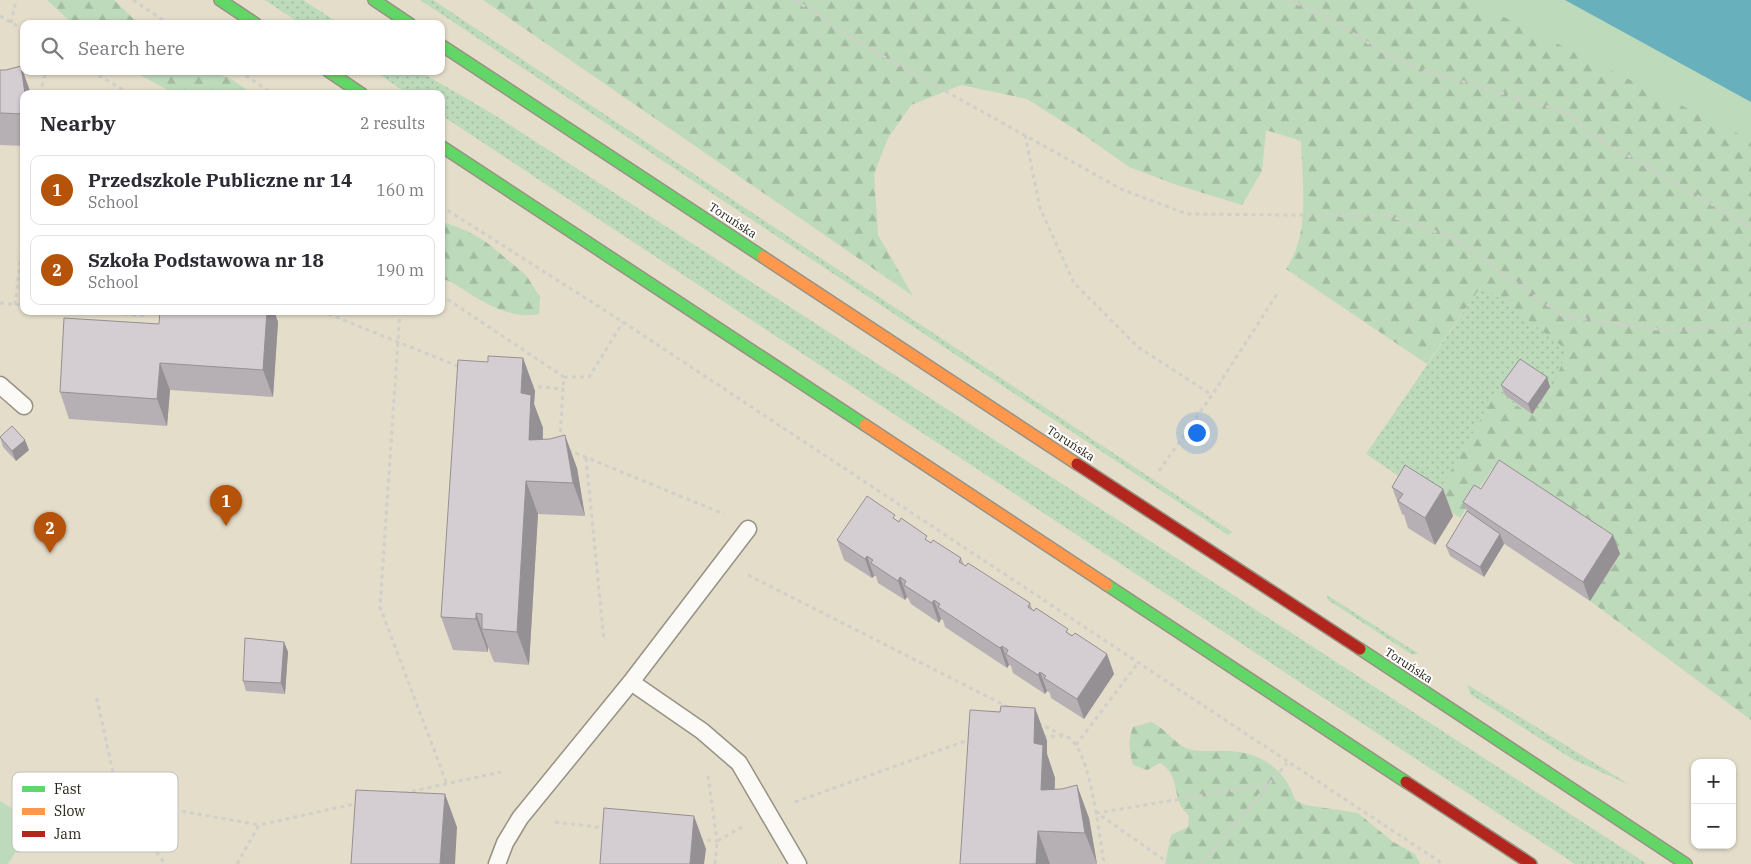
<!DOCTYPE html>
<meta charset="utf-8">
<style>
:root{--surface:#fff;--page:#f2f2f3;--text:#2b2b33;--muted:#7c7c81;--line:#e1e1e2;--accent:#b45309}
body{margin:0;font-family:"IBM Plex Serif",serif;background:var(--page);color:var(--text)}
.controls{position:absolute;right:15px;bottom:15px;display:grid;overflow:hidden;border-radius:10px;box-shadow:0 1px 4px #0004}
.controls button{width:45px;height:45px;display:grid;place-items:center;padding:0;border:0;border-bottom:1px solid var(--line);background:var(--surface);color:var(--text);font:25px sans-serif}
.you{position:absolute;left:1196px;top:432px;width:18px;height:18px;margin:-12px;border:4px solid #fff;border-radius:50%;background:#1a73e8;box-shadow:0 0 0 8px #1a73e833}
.badge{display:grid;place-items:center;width:32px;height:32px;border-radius:50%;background:var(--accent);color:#fff;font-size:16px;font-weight:700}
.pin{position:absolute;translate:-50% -41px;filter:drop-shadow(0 1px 2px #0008)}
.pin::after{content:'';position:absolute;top:26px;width:18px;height:15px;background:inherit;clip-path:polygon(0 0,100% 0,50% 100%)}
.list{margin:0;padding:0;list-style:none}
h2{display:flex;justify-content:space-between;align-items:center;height:65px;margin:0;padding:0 20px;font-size:21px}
h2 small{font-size:16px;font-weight:400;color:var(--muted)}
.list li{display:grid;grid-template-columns:32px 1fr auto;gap:15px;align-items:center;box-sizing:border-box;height:70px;margin:0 10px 10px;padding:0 10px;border:1px solid var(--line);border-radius:10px}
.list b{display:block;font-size:19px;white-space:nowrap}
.list p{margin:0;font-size:16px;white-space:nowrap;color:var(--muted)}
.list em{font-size:16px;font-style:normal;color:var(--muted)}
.icon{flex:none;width:28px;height:28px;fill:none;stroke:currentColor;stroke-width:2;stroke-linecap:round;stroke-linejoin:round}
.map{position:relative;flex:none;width:1751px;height:864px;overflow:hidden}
.search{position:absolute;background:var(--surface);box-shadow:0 1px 4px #0004;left:20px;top:20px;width:425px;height:55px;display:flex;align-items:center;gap:12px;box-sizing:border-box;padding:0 18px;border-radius:10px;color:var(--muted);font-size:19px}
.panel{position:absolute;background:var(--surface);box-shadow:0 1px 4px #0004;left:20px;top:90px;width:425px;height:225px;border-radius:10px}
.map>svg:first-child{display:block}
.grass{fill:url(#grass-dots)}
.forest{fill:url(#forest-firs)}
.green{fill:#bddabb}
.water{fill:#68b0bb}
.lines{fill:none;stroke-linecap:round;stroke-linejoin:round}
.lane-casing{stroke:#979283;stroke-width:19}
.fast-casing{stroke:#979283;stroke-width:14}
.slow-casing{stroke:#979283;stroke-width:14}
.jam-casing{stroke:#979283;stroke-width:14}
.path{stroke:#d1cfca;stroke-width:3;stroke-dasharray:4 4;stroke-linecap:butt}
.lane{stroke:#fbfaf7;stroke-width:16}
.fast{stroke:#63d668;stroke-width:11}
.slow{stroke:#ff974d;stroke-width:11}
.jam{stroke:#b3261e;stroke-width:11}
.wall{fill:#b6b0b5}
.shaded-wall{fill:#949093}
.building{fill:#d4cdd2;stroke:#949093}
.labels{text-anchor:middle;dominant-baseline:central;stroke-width:4;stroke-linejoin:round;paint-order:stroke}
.street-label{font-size:12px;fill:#2a2518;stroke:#fff}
.key{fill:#fff;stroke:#bfbeba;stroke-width:1}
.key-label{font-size:14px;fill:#2a2518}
</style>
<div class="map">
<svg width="1751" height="864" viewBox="0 0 1751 864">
<defs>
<pattern id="grass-dots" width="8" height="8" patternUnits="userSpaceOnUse" patternTransform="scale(1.25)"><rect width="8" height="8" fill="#bddabb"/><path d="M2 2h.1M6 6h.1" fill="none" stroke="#a3bba0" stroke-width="1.8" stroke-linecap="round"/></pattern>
<pattern id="forest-firs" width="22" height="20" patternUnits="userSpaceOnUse" patternTransform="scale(1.25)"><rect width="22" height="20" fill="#bddabb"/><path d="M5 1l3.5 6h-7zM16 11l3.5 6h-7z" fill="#a3bba0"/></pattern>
</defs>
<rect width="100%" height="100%" fill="#e4ddca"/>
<path class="grass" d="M265,0H303L340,24H301Z
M420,0H433L1232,532L1228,535Z
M374,71H419L493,114L1647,864H1575L441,115V94H408Z
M1482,285L1568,350L1553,387L1534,416L1497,394L1434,500L1366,454Z
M1327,595L1419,654H1411L1328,600Z
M1468,685L1630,785L1574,760L1470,694Z"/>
<path class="forest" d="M47,0H114L139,24H73Z
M483,0H1553L1751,109V720L1590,601L1620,555L1492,469L1460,518L1434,500L1496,393L1534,416L1553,387L1567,350L1482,285L1427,364L1286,269C1311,233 1302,183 1301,141L1266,130L1262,171L1242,205L1177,185L1129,167L1084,135L1027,99L961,85L911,105L888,138L874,174L878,235L913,296Z
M133,71H211L231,79L253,94H175Z
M441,221L467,231L486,242L526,275L540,297L539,314C518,319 493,308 475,297C464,290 454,282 441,278Z
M1151,722C1165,728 1175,744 1188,749C1202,753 1217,750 1230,751C1262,753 1286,770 1295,800L1305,805L1358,813L1393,842L1415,854L1420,864H1165L1171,835L1188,827L1189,816C1185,812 1181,807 1179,802C1174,787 1176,772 1160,763L1147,770L1133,765C1129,751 1128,740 1133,727Z"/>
<path class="green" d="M1470,0H1751V140Z
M0,801L34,822L8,864H0Z"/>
<path class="water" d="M1565,0H1751V102Z"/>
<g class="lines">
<defs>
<path id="lane" d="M0,385L24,406
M631,682L702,731L739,763L798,864
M497,864L505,843L520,818L631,682L748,529"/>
<path id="fast" d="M220,0L256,24
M374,0L410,24
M441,45L763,257
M328,71L362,94
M441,146L865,425
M1107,585L1406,782
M1360,649L1686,864"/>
<path id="slow" d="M763,257L1077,464
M865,425L1107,585"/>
<path id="jam" d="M1077,464L1360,649
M1406,782L1531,864"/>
</defs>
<use href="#lane" class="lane-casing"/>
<use href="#fast" class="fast-casing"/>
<use href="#slow" class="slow-casing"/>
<use href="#jam" class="jam-casing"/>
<path class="path" d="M133,0L169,24
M795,0L863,45L1121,189L1187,214L1390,216L1453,238L1563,316L1670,331L1751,325
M1289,0L1323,15L1391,57L1420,69L1558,110L1573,117L1591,134L1751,227
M0,16L24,30
M11,23L16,0
M92,71L130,94
M239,71L273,94
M40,94L46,71
M1025,135L1040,208L1074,283L1138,347L1212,395
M441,206L623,322L1443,864
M441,295L564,377L563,389
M0,303L24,305
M15,305L24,230
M92,311L144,316L145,311
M321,311L460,367
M400,311L380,607L447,784
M564,377H589L623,322
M530,386L563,389L560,439
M568,450L724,514
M586,458L604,641
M1159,471L1212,395L1279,291
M748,575L1008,707
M1038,723L1066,737
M1043,736C1050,737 1060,735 1067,737C1090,745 1100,840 1104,864
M1076,745L1138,663
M404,793L501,772
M119,800L259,825
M119,800L165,864
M795,802L971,739
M555,822L606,828
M699,839L717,841L708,776
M16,852L119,800L96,695
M237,864L259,825L359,803
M715,864L717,841L742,827
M1170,864L1097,813L1269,784L1287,763
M1201,864L1269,784"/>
<use href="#lane" class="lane"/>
<use href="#fast" class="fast"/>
<use href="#slow" class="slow"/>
<use href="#jam" class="jam"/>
</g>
<path class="wall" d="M21,66L31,94H24V146L0,145V70H6Z
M160,311H274L278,322L273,397L170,390L167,426L69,419L60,392L159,324Z
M523,358L535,391L534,404L543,428V439L577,468L585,516L538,514L529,665L494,662L488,647V652L453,650L441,617L488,362Z
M1547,377L1550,387L1532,414L1505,395L1501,385Z
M0,437L29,450L16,461L3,447Z
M1392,487L1443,489L1453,516L1435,545L1408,528L1404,515L1402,514Z
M1481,489L1613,535L1620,554L1590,601L1503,543L1504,544L1484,577L1450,556L1446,546L1467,511L1463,502Z
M897,520L929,542L961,558L964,565L1030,603L1032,609L1070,634L1107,654L1114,674L1084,719L1051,698L1050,693L1047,691L1045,694L1013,673L1011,666L1009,665L1007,668L945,627L943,620L941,619L939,623L911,604L908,598L907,597L905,600L878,583L876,576H874L872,578L844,560L837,540Z
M284,642L288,652L285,694L246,691L243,681Z
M1035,708L1047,741V754L1055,778V789L1089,818L1097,864H960Z"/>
<path class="shaded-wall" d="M21,66L31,94H25Z
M267,311H274L278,322L273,397L263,370Z
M523,358L535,391L534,404L543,428L541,473L529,440L521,393Z
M160,363L170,390L167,426L157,399Z
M1547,377L1550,387L1532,414L1528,404Z
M565,435L577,468L585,516L573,483Z
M25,440L29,450L16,461L12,451Z
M526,481L538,514L529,665L517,632Z
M1443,489L1453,516L1435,545L1425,518Z
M1500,534L1504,544L1484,577L1480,567Z
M1613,535L1620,554L1590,601L1583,582Z
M867,556L874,576L872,578L865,559Z
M900,577L907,597L905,600L898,581Z
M934,600L941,619L939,623L932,603Z
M476,613L488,647V652L476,619Z
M284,642L288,652L285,694L281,683Z
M1002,646L1009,665L1007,668L1000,648Z
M1107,654L1114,674L1084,719L1077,699Z
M1040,672L1047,691L1045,694L1038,675Z
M1035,708L1047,741V754L1055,778L1053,823L1041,790L1034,743Z
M1077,785L1089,818L1097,864L1085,833Z
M445,794L457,827L455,864H440Z
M694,816L706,849L704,864H690Z
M1038,831L1050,864H1036Z"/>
<path class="building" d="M21,66L25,94H24V114L0,113V70H6Z
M160,311H267L263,370L160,363L157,399L60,392L64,318L159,324Z
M488,356L523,358L521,393L531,395L529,440L550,439L565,435L573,483L526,481L517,632L482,629V614L476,613V619L441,617L458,360L488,362Z
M1520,359L1547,377L1528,404L1501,385Z
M12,426L25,440L12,451L0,437Z
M1499,460L1613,535L1583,582L1463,502L1474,485L1481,489Z
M1405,465L1443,489L1425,518L1398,501L1403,494L1392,487Z
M867,496L895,515L893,518L899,522L901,518L927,536L925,539L931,543L933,540L961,558L959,562L966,566L968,563L1030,603L1028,607L1034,611L1036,608L1068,629L1066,632L1072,636L1075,633L1107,654L1077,699L1044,678L1046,676L1040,672L1038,675L1006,654L1008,650L1002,646L1000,648L938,607L940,604L934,600L932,603L904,585L906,581L900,577L898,581L871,563L873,560L867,556L865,559L837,540Z
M1467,511L1500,534L1480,567L1446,546Z
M245,638L284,642L281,683L243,681Z
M1001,706L1035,708L1034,743L1043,745L1041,790L1062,789L1077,785L1085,833L1038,831L1036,864H960L970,710L1000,712Z
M356,790L445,794L440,864H351Z
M604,808L694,816L690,864H600Z"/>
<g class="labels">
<g class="street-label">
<text transform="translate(733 220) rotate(33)">Toruńska</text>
<text transform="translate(1071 443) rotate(33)">Toruńska</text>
<text transform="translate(1409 665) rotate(33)">Toruńska</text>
</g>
</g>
<rect x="12" y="772" width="166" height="80" rx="8" class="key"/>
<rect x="22" y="786" width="23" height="6" fill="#63d668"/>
<rect x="22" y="808" width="23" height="7" fill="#ff974d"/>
<rect x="22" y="831" width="23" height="6" fill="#b3261e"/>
<g class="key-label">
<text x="54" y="794">Fast</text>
<text x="54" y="816">Slow</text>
<text x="54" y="839">Jam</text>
</g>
</svg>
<div class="controls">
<button>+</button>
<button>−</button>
</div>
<div class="you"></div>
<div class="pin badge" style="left:226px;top:526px">1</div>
<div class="pin badge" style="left:50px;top:553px">2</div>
<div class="search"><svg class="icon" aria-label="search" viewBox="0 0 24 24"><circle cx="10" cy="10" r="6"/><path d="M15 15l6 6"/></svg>Search here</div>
<section class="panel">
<h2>Nearby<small>2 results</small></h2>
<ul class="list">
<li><span class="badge">1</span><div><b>Przedszkole Publiczne nr 14</b><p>School</p></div><em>160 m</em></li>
<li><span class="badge">2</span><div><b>Szkoła Podstawowa nr 18</b><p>School</p></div><em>190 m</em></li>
</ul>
</section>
</div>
